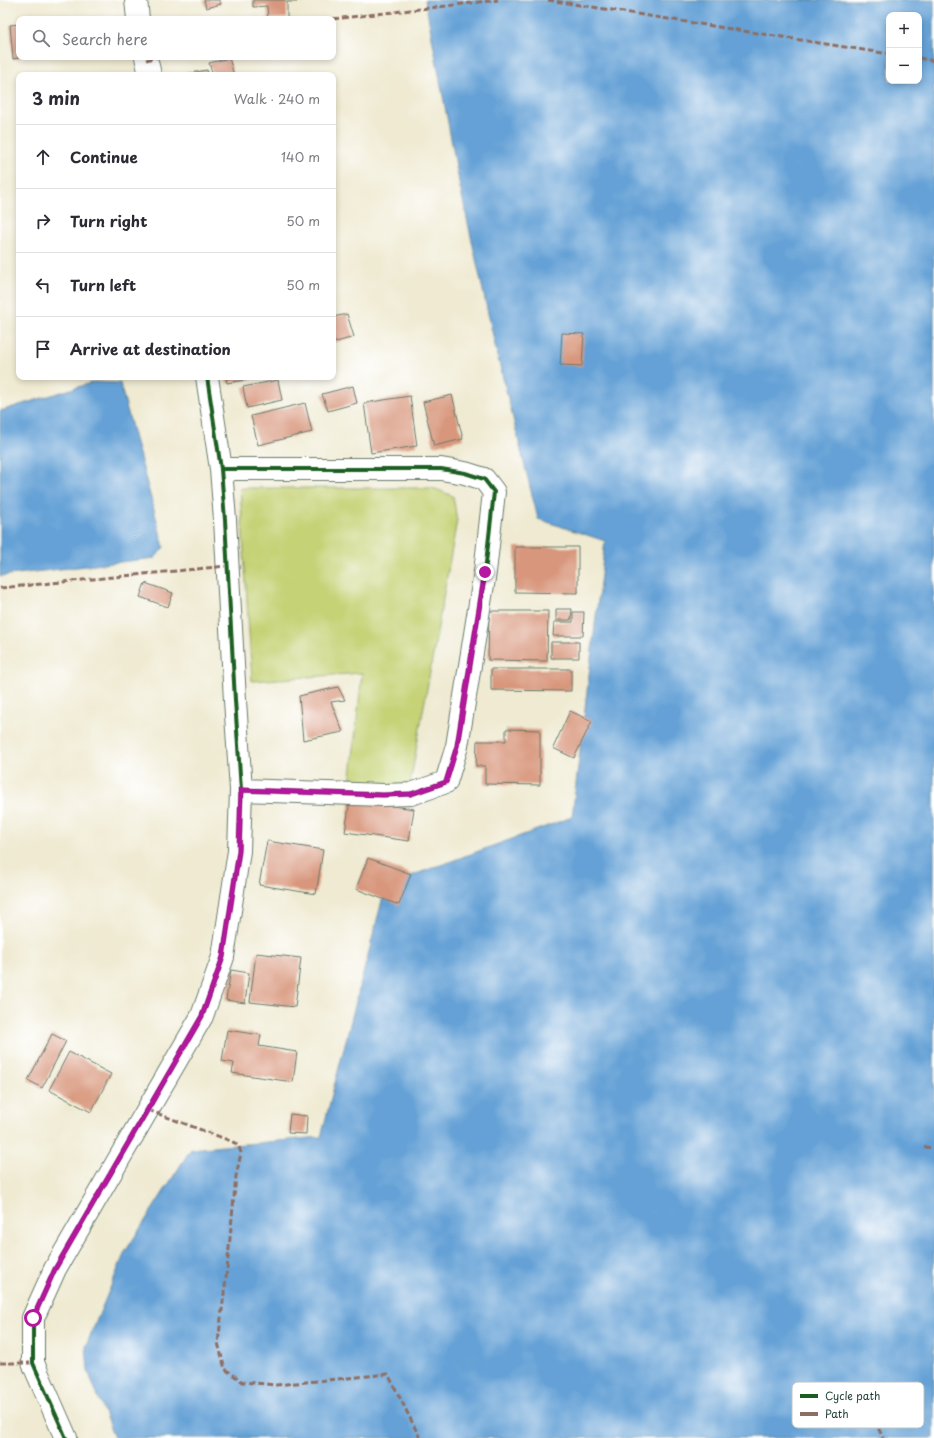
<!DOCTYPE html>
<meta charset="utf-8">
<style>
:root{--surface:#fff;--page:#f7f7f7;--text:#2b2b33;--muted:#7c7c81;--line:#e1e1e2}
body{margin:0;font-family:"Playpen Sans",sans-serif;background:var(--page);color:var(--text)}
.controls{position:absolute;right:12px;top:12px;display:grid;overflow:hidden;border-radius:8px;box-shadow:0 2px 6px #0003}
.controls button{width:36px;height:36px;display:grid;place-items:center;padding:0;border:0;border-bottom:1px solid var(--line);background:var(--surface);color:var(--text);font:20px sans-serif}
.stop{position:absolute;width:12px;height:12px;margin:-9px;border:3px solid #b5179e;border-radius:50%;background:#fff}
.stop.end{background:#b5179e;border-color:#fff;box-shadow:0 1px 4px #0008}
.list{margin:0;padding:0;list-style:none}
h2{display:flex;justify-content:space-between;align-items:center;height:52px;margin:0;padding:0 16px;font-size:17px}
h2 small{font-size:13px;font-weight:400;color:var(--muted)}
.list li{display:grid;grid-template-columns:26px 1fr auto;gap:12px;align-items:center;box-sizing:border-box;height:64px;padding:0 16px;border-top:1px solid var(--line)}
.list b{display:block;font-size:15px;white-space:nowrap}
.list em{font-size:13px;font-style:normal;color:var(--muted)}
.icon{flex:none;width:22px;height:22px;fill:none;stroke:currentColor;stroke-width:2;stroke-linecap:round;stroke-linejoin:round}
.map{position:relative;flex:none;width:934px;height:1438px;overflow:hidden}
.search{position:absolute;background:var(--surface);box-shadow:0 2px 6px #0003;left:16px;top:16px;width:320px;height:44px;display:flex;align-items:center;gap:10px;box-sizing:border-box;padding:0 14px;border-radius:8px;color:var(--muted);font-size:15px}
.panel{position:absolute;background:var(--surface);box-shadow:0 2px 6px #0003;left:16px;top:72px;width:320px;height:308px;border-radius:8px}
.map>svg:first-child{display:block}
.green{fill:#c5d274;stroke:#728854}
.water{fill:#65a1d6;stroke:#426f85;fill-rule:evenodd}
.building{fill:#d8967b}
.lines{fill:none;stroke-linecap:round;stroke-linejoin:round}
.street-casing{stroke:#687a6b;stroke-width:24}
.street{stroke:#fff;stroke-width:22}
.quiet{stroke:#8d6e63;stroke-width:3;stroke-dasharray:6 3;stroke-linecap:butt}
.cycleway-casing{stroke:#fff;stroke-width:6}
.cycleway{stroke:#1b5e20;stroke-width:4}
.route{stroke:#b5179e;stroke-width:5}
.key{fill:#fff;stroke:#bcc5c2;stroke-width:1}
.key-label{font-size:11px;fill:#1f3d34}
</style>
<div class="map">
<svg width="934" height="1438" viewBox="0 0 934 1438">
<rect width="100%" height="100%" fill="#fff"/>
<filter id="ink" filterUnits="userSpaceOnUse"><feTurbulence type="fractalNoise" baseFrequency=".025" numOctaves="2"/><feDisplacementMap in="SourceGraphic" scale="8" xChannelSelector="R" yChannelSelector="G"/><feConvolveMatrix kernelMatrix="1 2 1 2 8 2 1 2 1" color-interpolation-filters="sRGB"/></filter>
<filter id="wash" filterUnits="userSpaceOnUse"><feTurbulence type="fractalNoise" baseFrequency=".012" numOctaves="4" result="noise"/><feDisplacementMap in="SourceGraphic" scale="16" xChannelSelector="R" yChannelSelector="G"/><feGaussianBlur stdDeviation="0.9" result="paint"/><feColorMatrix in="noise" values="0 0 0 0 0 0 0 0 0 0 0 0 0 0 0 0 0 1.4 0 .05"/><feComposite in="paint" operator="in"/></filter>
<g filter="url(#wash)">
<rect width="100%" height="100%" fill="#efead1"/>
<path class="green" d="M240,488H433L453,496L457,520L409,790L350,785L362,673L252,681Z"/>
<path class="water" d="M425,0H934V1438H114L88,1371L86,1346L125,1252L191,1149L321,1137L386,885L572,817L605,541L538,519L497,354L460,187ZM889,15H919V81H889Z
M94,382L120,383L164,547L155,558L0,576V411Z"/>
<g id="blocks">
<path class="building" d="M204,0H219L221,4L206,8Z
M253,0H297V2H287V18L268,19L267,6L253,7Z
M19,24V58L13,59L10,25Z
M229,58L234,75H213L209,63Z
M207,70L208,75H185V74Z
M347,314L354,337L333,343V317Z
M562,333L584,334L582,366L560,365Z
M226,377H257V378L227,383Z
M278,380L282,400L247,408L243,387Z
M353,386L357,403L328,411L322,394Z
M452,395L463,439L434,446L423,402Z
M410,396L417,446L371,453L364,403Z
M305,403L312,432L258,445L251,416Z
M515,547H578V593L515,592Z
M145,583L173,593L168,607L140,597Z
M556,609H572L571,620H556Z
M489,611H548L547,661L488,660Z
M573,612H584L583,636H553L554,622H573Z
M551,642H579V658H551Z
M491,669H571V691L491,690Z
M338,687L345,700L331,702L343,732L303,740L299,696Z
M570,711L592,721L574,758L553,748Z
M506,729L540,730V785L485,784V766H476L477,741H506Z
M350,800L414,809L409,841L345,832Z
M267,841L323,850L316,894L259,885Z
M368,858L411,874L399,905L356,889Z
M256,953L301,958L295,1007L250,1002Z
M231,970L249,973L245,1003L226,1000Z
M227,1030L261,1035L259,1046L297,1052L293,1082L232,1073L234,1063L222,1061Z
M52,1034L66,1041L42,1088L28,1080Z
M69,1052L111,1074L91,1112L49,1090Z
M290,1114L307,1116L306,1134L288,1133Z"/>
</g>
</g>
<g filter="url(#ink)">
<use href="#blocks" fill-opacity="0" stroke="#687a6b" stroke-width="1"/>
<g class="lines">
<defs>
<path id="street" d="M136,0L138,19
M146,57L150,75
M221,469H441L465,473L484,479L494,492L485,572L457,746L446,782L411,794L383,795L241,790
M66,1438L33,1363V1318L55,1269L202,1016L223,957L239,851L241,790L235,700L225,520L221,469L207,377"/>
</defs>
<use href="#street" class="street-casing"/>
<use href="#street" class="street"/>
<path class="quiet" d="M548,0L889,54
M333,19L498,0
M919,58L934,61
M146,60L158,57
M0,588L227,566
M148,1110L223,1138L235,1143L239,1147L241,1153L236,1176L227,1269L218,1343L225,1369L243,1382L276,1385L388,1374L420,1438
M924,1147L934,1148
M0,1363H33
M863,1396L883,1438"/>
<defs>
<path id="cycleway" d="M221,469H441L465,473L484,479L494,492L485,572L457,746L446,782L411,794L383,795L241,790
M66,1438L33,1363V1318L55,1269L202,1016L223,957L239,851L241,790L235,700L225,520L221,469L207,377"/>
</defs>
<use href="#cycleway" class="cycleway-casing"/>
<use href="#cycleway" class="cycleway"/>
</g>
</g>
<g class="lines" filter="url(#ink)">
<path class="route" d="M33,1318L55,1269L202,1016L223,957L239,851L241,790L383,795L411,794L446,782L457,746L485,572"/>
</g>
<rect x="792" y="1382" width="132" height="46" rx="6" class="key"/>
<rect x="800" y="1394" width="18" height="4" fill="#1b5e20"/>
<rect x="800" y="1412" width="18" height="4" fill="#8d6e63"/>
<g class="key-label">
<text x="825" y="1400">Cycle path</text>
<text x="825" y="1418">Path</text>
</g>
</svg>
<div class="controls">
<button>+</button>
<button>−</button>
</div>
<div class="stop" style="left:33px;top:1318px"></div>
<div class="stop end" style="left:485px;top:572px"></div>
<div class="search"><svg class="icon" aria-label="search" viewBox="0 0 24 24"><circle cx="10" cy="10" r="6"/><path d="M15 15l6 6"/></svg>Search here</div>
<section class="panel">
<h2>3 min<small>Walk · 240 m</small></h2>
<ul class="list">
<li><svg class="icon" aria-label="ahead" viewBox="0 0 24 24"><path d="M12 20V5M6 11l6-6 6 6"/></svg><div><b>Continue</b></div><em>140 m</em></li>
<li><svg class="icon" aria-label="right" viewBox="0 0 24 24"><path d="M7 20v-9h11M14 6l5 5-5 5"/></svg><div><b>Turn right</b></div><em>50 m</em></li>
<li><svg class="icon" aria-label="left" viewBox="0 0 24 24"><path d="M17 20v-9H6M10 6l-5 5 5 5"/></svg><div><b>Turn left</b></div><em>50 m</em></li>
<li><svg class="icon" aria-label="arrive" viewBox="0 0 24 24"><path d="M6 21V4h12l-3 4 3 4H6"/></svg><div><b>Arrive at destination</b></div></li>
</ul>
</section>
</div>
